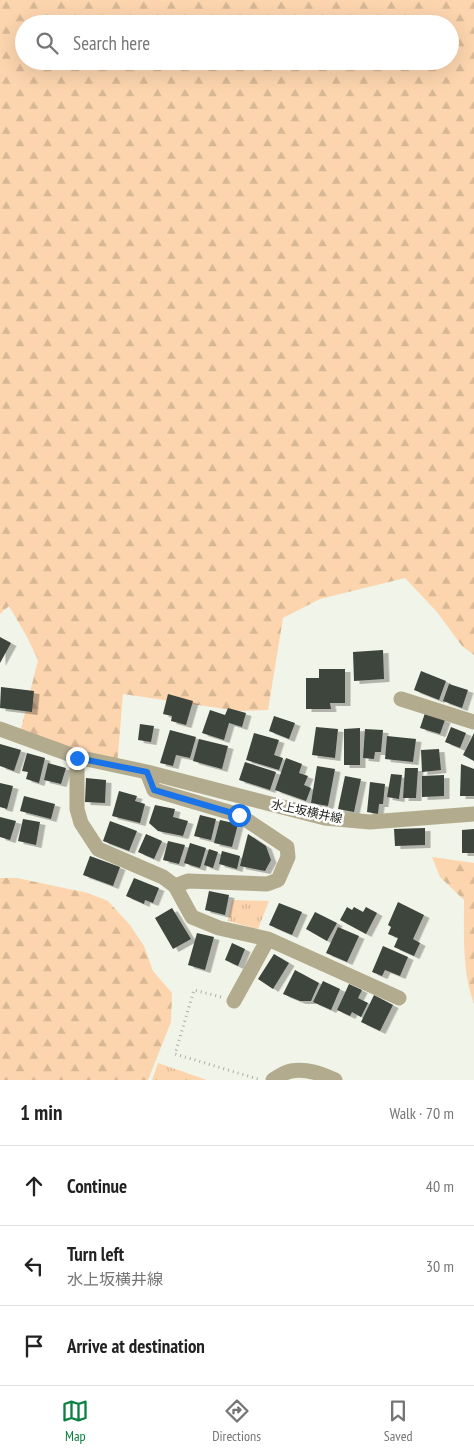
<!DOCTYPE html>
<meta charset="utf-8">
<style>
:root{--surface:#fff;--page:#f6f6f6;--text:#222;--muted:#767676;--line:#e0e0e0;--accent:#0b8043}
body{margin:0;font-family:"PT Sans Narrow","Noto Sans JP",sans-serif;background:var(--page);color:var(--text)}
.stop{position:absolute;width:15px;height:15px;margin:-11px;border:4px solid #1a73e8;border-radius:50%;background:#fff}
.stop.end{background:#1a73e8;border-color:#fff;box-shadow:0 1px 5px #0008}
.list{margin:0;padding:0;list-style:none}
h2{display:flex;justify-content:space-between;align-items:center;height:65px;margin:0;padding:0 20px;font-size:21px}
h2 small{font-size:16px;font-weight:400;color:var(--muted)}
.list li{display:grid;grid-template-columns:32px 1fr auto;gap:15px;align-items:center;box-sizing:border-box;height:80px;padding:0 20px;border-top:1px solid var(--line)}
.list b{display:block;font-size:19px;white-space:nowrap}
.list p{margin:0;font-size:16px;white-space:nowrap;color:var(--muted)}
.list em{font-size:16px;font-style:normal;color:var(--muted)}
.icon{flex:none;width:28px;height:28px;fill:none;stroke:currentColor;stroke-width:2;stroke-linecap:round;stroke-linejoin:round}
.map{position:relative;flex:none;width:474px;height:1080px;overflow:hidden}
.search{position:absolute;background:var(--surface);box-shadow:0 5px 20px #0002;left:15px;right:15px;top:15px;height:55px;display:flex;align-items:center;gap:12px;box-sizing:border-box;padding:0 18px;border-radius:28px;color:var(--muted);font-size:19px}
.sheet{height:305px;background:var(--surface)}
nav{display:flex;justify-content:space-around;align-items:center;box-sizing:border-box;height:70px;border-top:1px solid var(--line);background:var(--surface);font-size:14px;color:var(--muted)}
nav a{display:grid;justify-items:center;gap:2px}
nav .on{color:var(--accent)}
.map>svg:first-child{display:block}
.forest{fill:url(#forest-firs);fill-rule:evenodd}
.park{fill:url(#park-tufts)}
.building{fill:#3c443c;filter:url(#shadow)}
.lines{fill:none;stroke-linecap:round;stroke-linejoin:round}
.path{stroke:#adafa6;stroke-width:3;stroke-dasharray:1 4;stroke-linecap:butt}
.minor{stroke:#b3ab8d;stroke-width:15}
.route{stroke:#1a73e8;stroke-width:6}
.labels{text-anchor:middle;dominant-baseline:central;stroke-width:5;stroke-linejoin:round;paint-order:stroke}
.street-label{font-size:12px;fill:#252722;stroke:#fff}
</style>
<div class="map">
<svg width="474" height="1080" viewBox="0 0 474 1080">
<defs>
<pattern id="forest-firs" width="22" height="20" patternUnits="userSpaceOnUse" patternTransform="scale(1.25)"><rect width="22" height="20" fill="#fcd5ae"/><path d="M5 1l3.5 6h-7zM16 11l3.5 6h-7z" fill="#d8b795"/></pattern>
<pattern id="park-tufts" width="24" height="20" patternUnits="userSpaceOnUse" patternTransform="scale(1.25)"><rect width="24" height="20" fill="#fcd5ae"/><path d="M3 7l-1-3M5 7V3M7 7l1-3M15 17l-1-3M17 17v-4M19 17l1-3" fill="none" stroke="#d8b795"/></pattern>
<filter id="shadow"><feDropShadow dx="5.5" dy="3" stdDeviation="0" flood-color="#0004"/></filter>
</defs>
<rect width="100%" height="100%" fill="#f1f4e8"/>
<path class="forest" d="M0,0H474V655L462,646L437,612L405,578L320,599L283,618L268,710L239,711L123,694L117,766L19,737L38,660L27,637L9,606L0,614ZM24,24H450V61H24Z
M432,857L474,863V1004C462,971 464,935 464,900L440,877Z
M0,878H17L88,893L108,901L130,925L144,946L153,971L172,993L171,1022L148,1080H0Z"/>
<path class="park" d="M232,900L269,901L258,929L228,921Z
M158,1063L207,1080H152Z"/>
<path class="building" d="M0,637L11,643L0,663Z
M383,650L384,679L354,681L353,652Z
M319,669H345V703H330L331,709H306V678H319Z
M421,671L446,681L439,700L414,690Z
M449,684L468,690L462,708L443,701Z
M1,687L34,691L32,712L0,708Z
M168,694L193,701L186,725L171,721L172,716L163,714Z
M228,708L246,713L242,727L229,723L224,740L202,733L210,710L225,715Z
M425,713L445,720L440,734L420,728Z
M274,716L295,723L289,739L269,731Z
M140,724L154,726L151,742L138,740Z
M316,727L338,729L335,758L312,755Z
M451,727L466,733L460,748L445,742Z
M360,728V765H344V729Z
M365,729L383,730L381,752H375L374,759L363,758Z
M170,730L196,737L190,758L176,755L173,766L160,763Z
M254,733L279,740L274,755L283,758L279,770L246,760Z
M474,733V761L463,755Z
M387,736L416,739L413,762L385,759Z
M199,739L228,746L222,769L193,761Z
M0,744L21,750L14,771L0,766Z
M439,749L441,770L422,772L421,750Z
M27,753L45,758L39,783L26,779L28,772L22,771Z
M286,758L302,764L299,773L308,776L304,785L311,788L306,801L275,790Z
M245,762L276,772L270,790L239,780Z
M48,763L66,768L61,784L44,780Z
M461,764L474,769V796H460Z
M317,766L335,769L328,806L311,803Z
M405,768H418L416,798H403Z
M391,774L402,775L399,799L387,797Z
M444,775V796L422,797V776Z
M345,776L361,779L354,812L338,809Z
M86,778L106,780L105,803L85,802Z
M370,782L385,784L383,804H379L378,814L367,812Z
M0,783L13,786L7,809L0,807Z
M119,791L137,796L135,801L145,804L140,823L112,816Z
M24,796L55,804L51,819L20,811Z
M155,805L175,809L173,817L188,821L183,836L158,831L149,823Z
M200,815L216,819L211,840L194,836Z
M0,817L16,821L10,840L0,837Z
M23,819L40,822L36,845L18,841Z
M220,820L238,824L232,847L214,843Z
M110,821L137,831L129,851L103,841Z
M425,828V845L395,846L394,829Z
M474,829V853H462V830Z
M146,834L162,841L154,859L138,852Z
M248,834L266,846L271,860L265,871L240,866Z
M168,841L185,845L179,864L163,860Z
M190,843L206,848L200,868L184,863Z
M209,849L218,852L213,868L204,865Z
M222,851L240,856L237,869L219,864Z
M90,856L120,867L113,886L83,875Z
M134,878L159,888L153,903L145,900L144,904L126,896Z
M209,891L229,895L225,915L205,910Z
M398,902L424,915L413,939L420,943L414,956L394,947L398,938L388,934L391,927L388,925Z
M279,903L302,912L292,935L269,925Z
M347,907L352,910L354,907L363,912L366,907L377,913L366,934L340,920Z
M172,908L191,939L173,949L155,918Z
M315,912L337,923L327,941L306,929Z
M338,927L359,936L347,962L326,953Z
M197,933L214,937L205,970L188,965Z
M232,943L245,949L238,966L225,960Z
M383,946L408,957L400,976L385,970L382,976L372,972Z
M274,954L289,963L273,989L258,979Z
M295,970L319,983L311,1001H300L283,994Z
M323,981L340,989L331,1010L313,1002Z
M349,984L362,990L358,998L368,1003L361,1017L352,1012L350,1016L337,1010Z
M374,995L393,1005L380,1031L361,1022Z"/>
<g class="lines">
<path class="path" d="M221,997L194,990L175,1054L258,1079"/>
<path class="minor" d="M401,699L474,722
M0,729L77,757L147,772L325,818L370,822L474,814
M77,757V809L81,823L98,849L163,877L175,886L192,917L219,928L268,939L399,998
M147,772L154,790L239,815L287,847L288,857L278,880L267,884L188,881L175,886
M234,1001L268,939
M273,1080C278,1077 285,1072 291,1071C307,1068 321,1074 335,1080"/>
</g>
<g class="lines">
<path class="route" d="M77,758L147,772L154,790L239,815"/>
</g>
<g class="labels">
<g class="street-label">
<text transform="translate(307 811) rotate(12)">水上坂横井線</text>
</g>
</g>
</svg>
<div class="stop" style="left:239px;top:815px"></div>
<div class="stop end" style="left:77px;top:758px"></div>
<div class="search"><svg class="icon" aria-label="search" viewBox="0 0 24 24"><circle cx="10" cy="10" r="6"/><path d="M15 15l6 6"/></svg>Search here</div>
</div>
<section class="sheet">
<h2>1 min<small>Walk · 70 m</small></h2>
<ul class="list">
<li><svg class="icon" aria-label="ahead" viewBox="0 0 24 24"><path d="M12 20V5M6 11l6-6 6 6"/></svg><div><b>Continue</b></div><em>40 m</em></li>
<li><svg class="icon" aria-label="left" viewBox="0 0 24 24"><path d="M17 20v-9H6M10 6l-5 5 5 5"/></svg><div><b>Turn left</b><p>水上坂横井線</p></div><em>30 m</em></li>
<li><svg class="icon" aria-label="arrive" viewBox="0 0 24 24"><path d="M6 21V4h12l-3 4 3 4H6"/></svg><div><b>Arrive at destination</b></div></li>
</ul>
</section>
<nav>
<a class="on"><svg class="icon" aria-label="map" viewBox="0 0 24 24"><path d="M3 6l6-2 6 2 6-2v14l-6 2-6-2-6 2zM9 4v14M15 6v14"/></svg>Map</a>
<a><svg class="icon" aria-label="directions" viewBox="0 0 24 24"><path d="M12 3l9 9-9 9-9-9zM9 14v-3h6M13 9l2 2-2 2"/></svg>Directions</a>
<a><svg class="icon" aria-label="saved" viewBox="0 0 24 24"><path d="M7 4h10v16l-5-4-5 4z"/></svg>Saved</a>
</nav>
